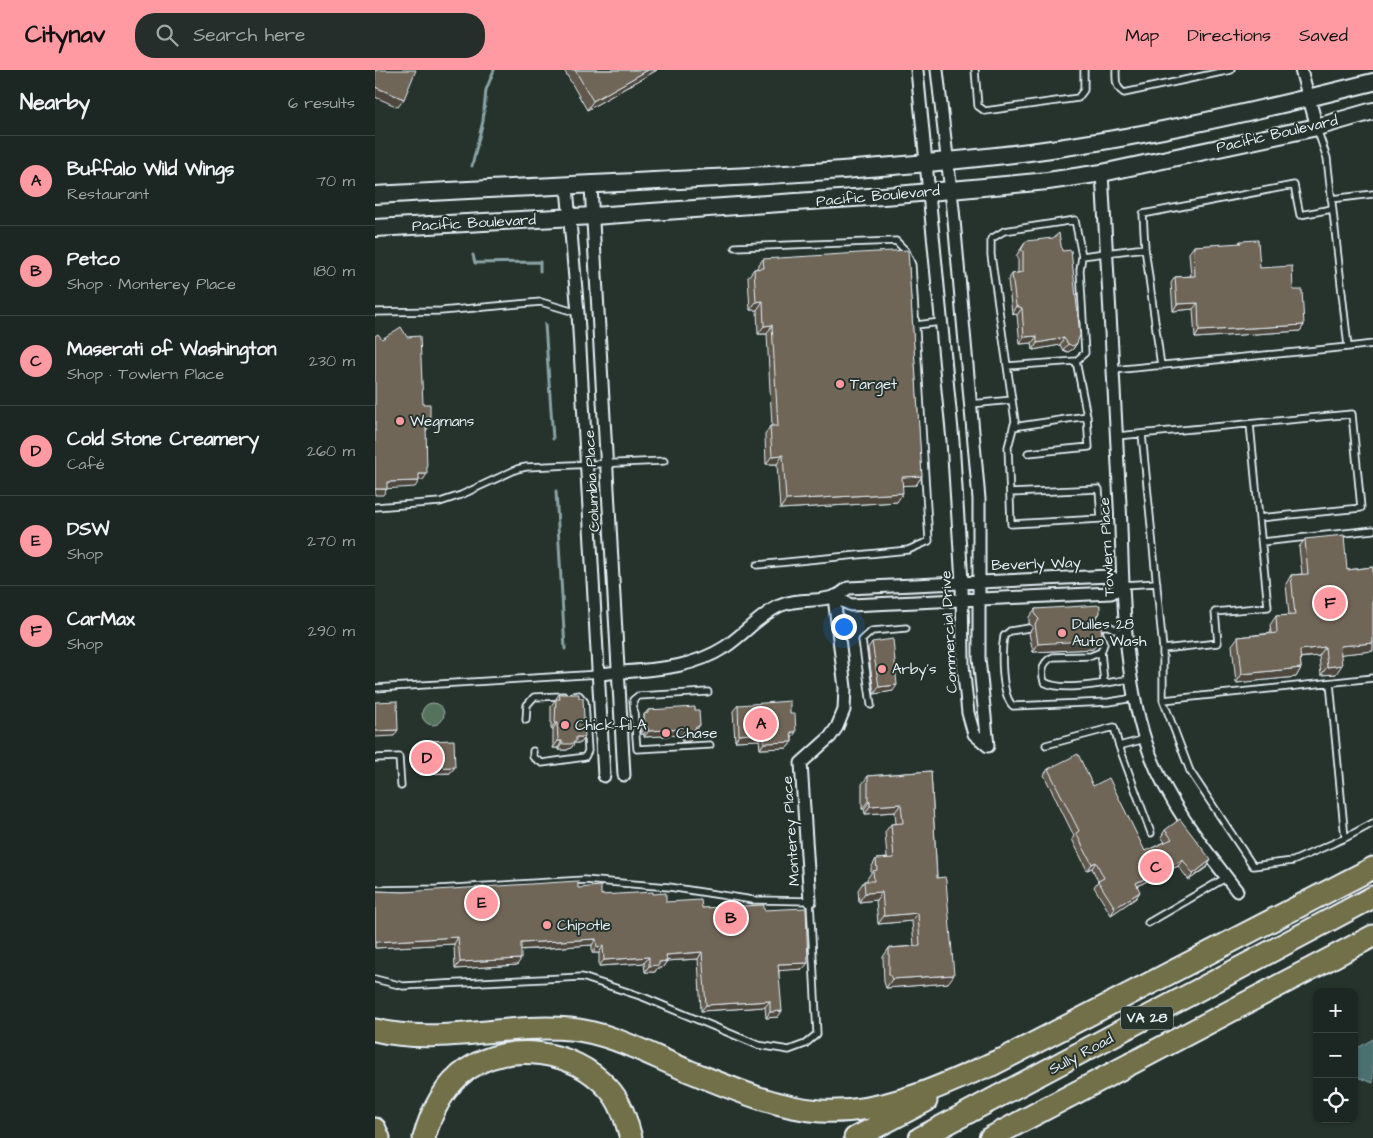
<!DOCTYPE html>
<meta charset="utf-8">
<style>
:root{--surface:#1c2622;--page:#252e2a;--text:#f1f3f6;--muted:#a0a5a5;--line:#3a4340;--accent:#ff9aa2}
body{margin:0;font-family:"Architects Daughter",sans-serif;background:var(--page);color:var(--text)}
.controls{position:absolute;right:15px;bottom:15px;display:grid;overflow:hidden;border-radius:10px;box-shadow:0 1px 4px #0004}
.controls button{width:45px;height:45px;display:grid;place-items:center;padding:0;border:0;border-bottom:1px solid var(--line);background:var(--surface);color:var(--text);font:25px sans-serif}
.you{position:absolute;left:468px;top:556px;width:18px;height:18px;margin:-12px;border:4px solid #fff;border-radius:50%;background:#1a73e8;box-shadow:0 0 0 8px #1a73e833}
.badge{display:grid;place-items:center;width:32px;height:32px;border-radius:50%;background:var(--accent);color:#111;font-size:16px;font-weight:700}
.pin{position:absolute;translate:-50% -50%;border:2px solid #fff;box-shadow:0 1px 5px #0006}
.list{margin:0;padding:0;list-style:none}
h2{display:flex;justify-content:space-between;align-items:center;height:65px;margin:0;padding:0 20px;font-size:21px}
h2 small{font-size:16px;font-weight:400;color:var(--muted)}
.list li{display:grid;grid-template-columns:32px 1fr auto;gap:15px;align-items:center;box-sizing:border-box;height:90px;padding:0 20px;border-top:1px solid var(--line)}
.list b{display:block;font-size:19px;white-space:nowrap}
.list p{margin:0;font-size:16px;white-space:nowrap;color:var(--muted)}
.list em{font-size:16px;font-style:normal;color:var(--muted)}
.icon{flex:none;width:28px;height:28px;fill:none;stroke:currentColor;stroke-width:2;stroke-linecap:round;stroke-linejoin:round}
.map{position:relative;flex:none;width:998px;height:1068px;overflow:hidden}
header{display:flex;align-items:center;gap:30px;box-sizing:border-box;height:70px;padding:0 25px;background:var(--accent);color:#111}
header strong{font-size:24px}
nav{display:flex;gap:28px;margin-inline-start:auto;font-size:18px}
.search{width:350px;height:45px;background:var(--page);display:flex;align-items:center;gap:12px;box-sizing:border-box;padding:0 18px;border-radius:20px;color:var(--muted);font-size:19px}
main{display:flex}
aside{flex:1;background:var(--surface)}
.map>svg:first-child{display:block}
.green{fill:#55735b;stroke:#9eb2aa}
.water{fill:#4b6f6f;stroke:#8aa3a6}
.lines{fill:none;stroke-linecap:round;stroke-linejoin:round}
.stream{stroke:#8aa3a6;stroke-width:3}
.lane-casing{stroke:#e8f1f8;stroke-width:9}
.street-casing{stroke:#e8f1f8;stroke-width:15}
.secondary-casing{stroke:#e8f1f8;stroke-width:20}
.highway-casing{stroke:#e8f1f8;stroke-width:25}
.lane{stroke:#26332d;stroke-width:5.5}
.street{stroke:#26332d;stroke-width:11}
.secondary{stroke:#26332d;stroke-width:16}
.highway{stroke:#726f4a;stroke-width:21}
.wall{fill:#5f584c;stroke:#e8f1f8}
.shaded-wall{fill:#4e473e;stroke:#e8f1f8}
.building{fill:#6f6658;stroke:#e8f1f8}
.poi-dot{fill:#ff9aa2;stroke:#26332d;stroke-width:2}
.labels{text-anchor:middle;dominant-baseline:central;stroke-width:4;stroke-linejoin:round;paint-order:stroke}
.shield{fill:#26332d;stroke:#aeb8bb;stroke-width:1}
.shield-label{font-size:14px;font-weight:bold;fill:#e8f1f8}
.street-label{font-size:15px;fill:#e8f1f8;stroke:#26332d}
.poi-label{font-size:15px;fill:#e8f1f8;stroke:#26332d;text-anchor:start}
</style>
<header>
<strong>Citynav</strong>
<div class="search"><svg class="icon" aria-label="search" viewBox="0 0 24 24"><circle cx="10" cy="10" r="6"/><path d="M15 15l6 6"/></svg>Search here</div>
<nav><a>Map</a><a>Directions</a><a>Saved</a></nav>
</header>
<main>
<aside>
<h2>Nearby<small>6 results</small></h2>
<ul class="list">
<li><span class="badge">A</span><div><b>Buffalo Wild Wings</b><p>Restaurant</p></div><em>70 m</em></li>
<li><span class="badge">B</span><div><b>Petco</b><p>Shop · Monterey Place</p></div><em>180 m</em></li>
<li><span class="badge">C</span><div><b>Maserati of Washington</b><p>Shop · Towlern Place</p></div><em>230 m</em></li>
<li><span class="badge">D</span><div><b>Cold Stone Creamery</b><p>Café</p></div><em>260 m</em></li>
<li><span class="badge">E</span><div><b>DSW</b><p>Shop</p></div><em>270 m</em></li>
<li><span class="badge">F</span><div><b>CarMax</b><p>Shop</p></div><em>290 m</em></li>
</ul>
</aside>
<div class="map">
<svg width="998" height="1068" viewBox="0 0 998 1068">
<rect width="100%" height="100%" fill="#26332d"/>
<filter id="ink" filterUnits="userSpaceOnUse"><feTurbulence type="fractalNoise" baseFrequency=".02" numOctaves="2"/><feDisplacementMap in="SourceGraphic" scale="10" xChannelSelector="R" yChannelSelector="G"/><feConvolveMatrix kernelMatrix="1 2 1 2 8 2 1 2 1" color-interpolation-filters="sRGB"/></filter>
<g filter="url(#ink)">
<path class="green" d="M47 644a11 11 0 1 1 22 0a11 11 0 1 1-22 0Z"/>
<path class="water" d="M998,969V1013L979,1006V980Z"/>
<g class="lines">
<path class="stream" d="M97,96L108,51L111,20L119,0
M98,185L100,193L165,192V201
M170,254L178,369
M181,421L190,579"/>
<defs>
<path id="lane" d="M600,0L603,36L610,41L703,28L709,20V0
M741,0C741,10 740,17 749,23L856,0
M942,59L952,88L973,277L998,274
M956,129L998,124
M360,177L521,171L531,181L537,195L554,471L533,480L382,495
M0,242L66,241L166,232L203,243
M541,255L566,252
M632,296L701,291
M786,296L770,178L768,144L919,115L925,145L957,139
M738,300L973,277
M596,334L637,330
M875,354L884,448
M638,357L712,346L701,291L710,283L705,200L707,186
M742,366L977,344L986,438L884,448L893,537L840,542L843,573L788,579L767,364
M653,383L714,377L712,346
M635,423L724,419L726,449L636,454L633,377L640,351L616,185V169L629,161L700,150L707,186L770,178
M0,437L65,432L86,425L142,399L151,397L289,391
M887,472L998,460
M749,515L782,513
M719,556H734L750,565
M654,558L635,561L629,566C626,582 626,625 638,636L734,632L759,628
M724,561L729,574L726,582L716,586L678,587C667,592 666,601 669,612C688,623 733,612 756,609
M788,579V630L815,701L878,796L918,791L970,768L998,753
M726,582L729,612
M955,613L970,768
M0,618L225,604
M333,622L263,626L258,630L262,679L335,675
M788,630L998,608
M496,635L487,570L497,561L531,558
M151,650L152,635L159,627L189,626
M671,675L739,657L744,676L770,669
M744,676L776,763
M158,681V687L167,693L210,687L213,681L210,632L204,625L198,626
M0,688L24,687L26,716
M0,820L63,819L209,810L294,817L378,830L435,831L442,964L430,974L414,980L383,975L268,927L207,907L28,916L0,909
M773,853L852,807"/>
<path id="street" d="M542,0L578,371L587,512L588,595L593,643L599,664L613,676
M562,0L578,139L604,429V588L613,676
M926,0L942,57
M727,103C733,213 740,324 745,434C749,517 746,606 775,684C795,736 829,778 862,821
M216,116L249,705
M192,117L203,243L229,706
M225,604C268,599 311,602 350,577C368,565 384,546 404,536C424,527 444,533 460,526C465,525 469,521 473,518L735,506L749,515L736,523L476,535L459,527
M435,831L426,693L455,667L462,657L469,640L470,618L459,527"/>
<path id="secondary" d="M0,125C207,113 415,109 621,86C749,72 874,43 998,12
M0,158L218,146L522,125L673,111L727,103L942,57L998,41"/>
<path id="highway" d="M0,960C65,976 130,953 195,959C238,963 276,986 316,1002C356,1018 402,1038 445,1041C509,1045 569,1015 625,990
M613,997L998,798
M0,1059L4,1068
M49,1068C56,1042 70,1014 93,999C135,971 198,980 232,1017C246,1031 251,1050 256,1068
M480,1068L551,1031
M545,1068L998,827
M615,1068L998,866"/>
</defs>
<use href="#lane" class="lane-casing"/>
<use href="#street" class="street-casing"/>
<use href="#secondary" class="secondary-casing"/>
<use href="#highway" class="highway-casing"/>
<use href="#lane" class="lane"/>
<use href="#street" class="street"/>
<use href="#secondary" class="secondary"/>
<use href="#highway" class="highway"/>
</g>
<path class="wall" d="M189,0H282L212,40Z
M651,171L702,273L698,279L693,282L688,280L685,275L658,280L657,273L645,274L642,245L637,243L633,210L637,204L643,203V187L641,186Z
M865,171L885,198L918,220L929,255L925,261L820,268L818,239L798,241L796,213L800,207L816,206L814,183L819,176L864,174Z
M388,189L547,406L541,415H527L522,432L405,439L402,394H391L390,365L395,356H397L392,264H383L382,240H375L373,207L379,199H382V197Z
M930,469L972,500L998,497V581L966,584L961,604L946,605L944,586L925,588L926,598L921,607L861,613L857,575L863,567L896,563L895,555L901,546L914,545L911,514L916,505L927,504L924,477Z
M660,539L725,543L721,549L727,566L718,579L658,582L654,563L658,557L654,553V547Z
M497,572L518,621L499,624L493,578Z
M184,624L206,673H199L197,677L192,680H183V678H178V659H176V636Z
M363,635L417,668V672L412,678L385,679L384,670L360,671L358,641Z
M273,640H320L325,655L320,662L315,671L307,672L306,665L269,667V664H266L265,650Z
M49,671L80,697L75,703L45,704L44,677Z
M673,699L718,716L770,781L790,772L786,767L790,760L832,797L814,810L803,796L762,816L761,828L736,845L719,817L723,811L717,798L712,800L697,769L699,766L669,705Z
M556,701L562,808L573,913L511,918L509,912L508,887L514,878L539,876L537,851L503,854L501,830L484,832L483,820L489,811H492V809L496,803V798L501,789L512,788L510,762L516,754H521L520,742L490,744L489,739H487V714L493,706Z
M203,818L226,825L278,824L291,832L327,838L389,840L428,899L404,900L403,947L391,948L390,937L326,941L323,889L292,891L287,898H282L280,902H270L269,893L224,896V883H217V875L146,880L142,895L80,899L79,874L0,878V821L29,822Z"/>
<path class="shaded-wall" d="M273,0H282L212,40L218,31Z
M0,17L29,29L23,37L0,27Z
M388,231L382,240H375L381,232Z
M823,233L818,239L798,241L802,234Z
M641,236L647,238L642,245L637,243Z
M397,255L392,264H383L389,256Z
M929,255L925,261L820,268L824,261Z
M662,266L657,273L645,274L649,267Z
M689,268L685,275L658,280L662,273Z
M702,273L698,279L693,282L688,280L693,274Z
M51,355H55L51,361Z
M408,385L402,394H391L397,386Z
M44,404H52L48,410H40Z
M547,406L541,415L521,416L527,407Z
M44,411L40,417L8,419L12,412Z
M0,419H12L8,425H0Z
M528,423L522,432L405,439L411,430Z
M727,566L718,579L658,582L663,574Z
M998,573V581L959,585L965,576Z
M950,577L944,586L919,588L925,580Z
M967,595L961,604L946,605L952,597Z
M926,598L921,607L861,613L867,604Z
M522,615L518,621L499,624L504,617Z
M180,653H182L178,659H176Z
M270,658H273L269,664H266Z
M311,659L306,665L269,667L274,661Z
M23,660L19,666L0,667V661Z
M416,662H421L417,668Z
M389,663L384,670L360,671L364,665Z
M320,665L315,671L307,672L311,666Z
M201,667H210L206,673H199L197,677L192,680H183L187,674Z
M183,671H187L183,678H178Z
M417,672L412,678L385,679L389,673Z
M80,697L75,703L45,704L50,698Z
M493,731H495L489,739H487Z
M526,734L520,742L490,744L495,736Z
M808,790L803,796L756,819L761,813Z
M836,790L832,797L814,810L818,804Z
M721,792L717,798L712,800L717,794Z
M507,822L501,830L484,832L490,823Z
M765,822L761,828L736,845L740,838Z
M543,843L537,851L503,854L509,846Z
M83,867L79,874L0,878V872Z
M221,869L217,875L141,880L146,873Z
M228,876L224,883H217L222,877Z
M327,882L323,889L287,891L291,885Z
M274,887L269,893L224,896L229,890Z
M146,889L142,895L80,899L85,892Z
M292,891L287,898H282L280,902H270L274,896L284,892Z
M433,893L428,899L399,901L403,894Z
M579,905L573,913L511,918L517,909Z
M395,931L390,937L326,941L331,935Z
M407,941L403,947L391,948L395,942Z"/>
<path class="building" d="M0,0H41L29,29L0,17Z
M200,0H273L218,31Z
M684,163L687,181L696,180L705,265L702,273L698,276L693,274L689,268L662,273V266L649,267L647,238L641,236L637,204L648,202V181L646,180L651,171L678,168Z
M883,170L885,198L917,196L918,220H927L929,255L824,261L823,233L802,234L800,207L820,206L819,176L866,173L865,171Z
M533,180L547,406L527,407L528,423L411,430L408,385L397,386L395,356H403L397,255L389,256L388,231L381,232L379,199L389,198L388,189Z
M26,257L32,267L45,266L48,334H55V355H51L52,404H44V411L12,412V419H0V266L3,264L7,269Z
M969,465L972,500L998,497V573L965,576L967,595L952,597L950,577L925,580L926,598L867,604L863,567L902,563L901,546L920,545L916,505L933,504L930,469Z
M725,535V543L720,548L726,556L727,566L724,570L663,574L660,554L664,549L660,545V539Z
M518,569L522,615L504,617L497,572Z
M184,624H204V628H208L210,667H201V671L196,674H187V671H183L182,653H180L181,629H185Z
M22,631L23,660L0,661V632Z
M415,631V644H420L421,662H416L417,672L389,673V663L364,665L363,635Z
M320,637V640H324L325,655L320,658V665L311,666V659L274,661L273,658H270L269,644L273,643V640Z
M79,670L80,697L50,698L49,671Z
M703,684L718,716L734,708L770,781L797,769L790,760L805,749L836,790L818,804L808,790L761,813L765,822L740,838L723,811L729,808L721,792L717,794L701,763L704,761L673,699Z
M556,701L562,808L570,807L571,811L579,905L517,909L514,904V878L545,876L543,843L509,846L507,822L490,823L489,811H499L498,801L502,800L501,789L519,788L516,754L528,753L526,734L495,736V731H493V706Z
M203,811V818L226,816V825L278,822V824L291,823V832L326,830L327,838L389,835V840L431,838L433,893L403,894L407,941L395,942V931L331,935L327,882L291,885L292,891L284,892V895L274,896V887L229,890L228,876L222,877L221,869L146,873V889L85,892L83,867L0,872V821L29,822Z"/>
</g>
<g class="poi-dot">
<circle cx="465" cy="314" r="5"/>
<circle cx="25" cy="351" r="5"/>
<circle cx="687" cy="563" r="5"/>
<circle cx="507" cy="599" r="5"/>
<circle cx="190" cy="655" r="5"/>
<circle cx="291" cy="663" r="5"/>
<circle cx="172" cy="855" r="5"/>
</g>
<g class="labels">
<rect class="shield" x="746" y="936.5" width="52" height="23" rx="4"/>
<g class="shield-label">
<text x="772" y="948">VA 28</text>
</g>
<g class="street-label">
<text transform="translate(902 64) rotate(-13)">Pacific Boulevard</text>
<text transform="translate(503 126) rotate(-5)">Pacific Boulevard</text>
<text transform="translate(99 153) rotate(-3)">Pacific Boulevard</text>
<text transform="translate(217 411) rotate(-93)">Columbia Place</text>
<text transform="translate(732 477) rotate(-93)">Towlern Place</text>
<text transform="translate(661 494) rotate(-2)">Beverly Way</text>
<text transform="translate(574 562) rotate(-93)">Commercial Drive</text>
<text transform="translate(416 761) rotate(-94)">Monterey Place</text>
<text transform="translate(706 984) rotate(-28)">Sully Road</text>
</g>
<g class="poi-label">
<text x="475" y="314">Target</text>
<text x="35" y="351">Wegmans</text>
<text x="697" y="554">Dulles 28<tspan x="697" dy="17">Auto Wash</tspan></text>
<text x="517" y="599">Arby's</text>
<text x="200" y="655">Chick-fil-A</text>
<text x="301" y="663">Chase</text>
<text x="182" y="855">Chipotle</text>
</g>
</g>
</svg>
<div class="controls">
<button>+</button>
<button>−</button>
<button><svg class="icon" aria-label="locate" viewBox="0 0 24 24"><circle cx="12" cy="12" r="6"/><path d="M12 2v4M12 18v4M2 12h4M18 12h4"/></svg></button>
</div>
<div class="you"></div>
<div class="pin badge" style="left:386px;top:654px">A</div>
<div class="pin badge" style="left:356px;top:848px">B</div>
<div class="pin badge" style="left:781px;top:797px">C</div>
<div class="pin badge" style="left:52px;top:688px">D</div>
<div class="pin badge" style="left:107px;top:833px">E</div>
<div class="pin badge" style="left:955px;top:533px">F</div>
</div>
</main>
